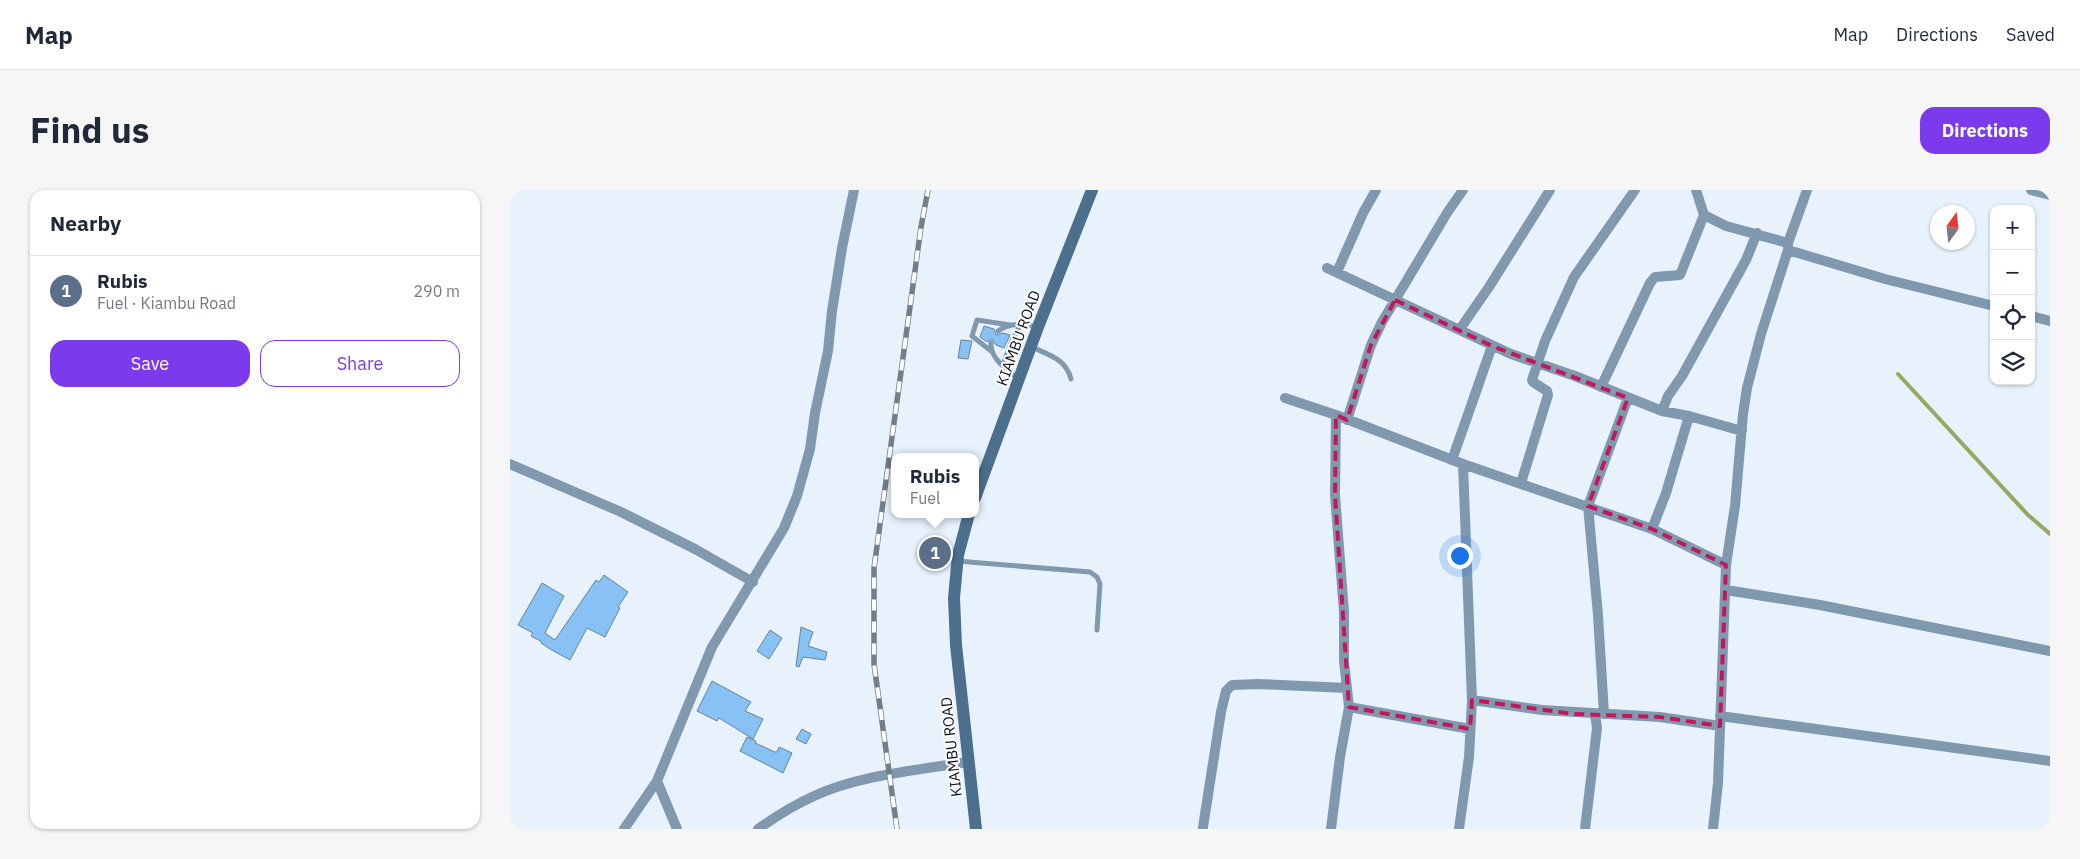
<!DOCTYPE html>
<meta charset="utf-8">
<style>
:root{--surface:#fff;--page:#f6f6f7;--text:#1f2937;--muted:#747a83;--line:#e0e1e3;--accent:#7c3aed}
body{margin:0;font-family:"IBM Plex Sans",sans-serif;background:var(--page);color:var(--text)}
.controls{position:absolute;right:15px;top:15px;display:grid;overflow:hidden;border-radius:10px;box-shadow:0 1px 4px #0004}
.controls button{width:45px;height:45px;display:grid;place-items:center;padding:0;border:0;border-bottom:1px solid var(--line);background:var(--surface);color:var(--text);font:25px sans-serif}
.compass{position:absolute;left:1420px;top:15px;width:45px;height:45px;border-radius:50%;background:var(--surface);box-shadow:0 1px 4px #0004;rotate:15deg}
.you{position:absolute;left:949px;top:365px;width:18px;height:18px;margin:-12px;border:4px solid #fff;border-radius:50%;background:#1a73e8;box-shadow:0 0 0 8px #1a73e833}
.badge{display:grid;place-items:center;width:32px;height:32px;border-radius:50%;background:var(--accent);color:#fff;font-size:16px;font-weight:700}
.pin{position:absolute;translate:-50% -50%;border:2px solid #fff;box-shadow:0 1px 5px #0006}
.popup{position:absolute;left:381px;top:263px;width:88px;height:65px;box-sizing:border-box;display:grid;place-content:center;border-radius:10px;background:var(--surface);filter:drop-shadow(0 1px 4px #0005);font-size:16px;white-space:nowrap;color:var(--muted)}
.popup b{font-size:19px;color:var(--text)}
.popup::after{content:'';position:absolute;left:50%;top:100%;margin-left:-10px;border:10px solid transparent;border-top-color:var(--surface)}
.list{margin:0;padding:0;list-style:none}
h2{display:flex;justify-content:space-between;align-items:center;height:65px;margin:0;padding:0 20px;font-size:21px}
h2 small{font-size:16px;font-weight:400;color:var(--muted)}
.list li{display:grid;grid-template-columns:32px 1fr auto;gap:15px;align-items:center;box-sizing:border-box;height:70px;padding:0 20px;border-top:1px solid var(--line)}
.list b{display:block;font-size:19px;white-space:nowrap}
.list p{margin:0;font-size:16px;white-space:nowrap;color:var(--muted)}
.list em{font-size:16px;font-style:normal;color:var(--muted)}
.actions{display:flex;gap:10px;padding:15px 20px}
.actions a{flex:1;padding:11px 0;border:1px solid var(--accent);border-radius:15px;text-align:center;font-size:18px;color:var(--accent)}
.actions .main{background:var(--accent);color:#fff}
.icon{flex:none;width:28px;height:28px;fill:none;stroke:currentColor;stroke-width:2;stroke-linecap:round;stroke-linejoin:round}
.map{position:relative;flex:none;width:1540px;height:639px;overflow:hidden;border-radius:15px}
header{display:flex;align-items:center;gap:30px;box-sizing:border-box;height:70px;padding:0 25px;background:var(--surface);border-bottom:1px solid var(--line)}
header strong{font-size:24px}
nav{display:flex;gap:28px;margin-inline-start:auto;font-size:18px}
.intro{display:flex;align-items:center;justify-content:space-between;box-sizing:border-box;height:120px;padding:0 30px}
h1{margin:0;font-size:35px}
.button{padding:12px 22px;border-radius:15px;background:var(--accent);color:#fff;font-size:18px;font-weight:700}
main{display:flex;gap:30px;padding:0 30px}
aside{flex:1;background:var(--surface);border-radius:15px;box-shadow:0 1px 4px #0004}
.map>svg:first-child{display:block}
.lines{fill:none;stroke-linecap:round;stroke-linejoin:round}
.stream{stroke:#98a762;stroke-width:4}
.building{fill:#88c1f4;stroke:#698299}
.service{stroke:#8199af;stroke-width:5}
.minor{stroke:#8199af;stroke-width:10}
.secondary{stroke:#4c6f8e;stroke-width:12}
.rail-casing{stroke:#747e87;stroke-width:5.5}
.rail{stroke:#fefefe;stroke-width:4;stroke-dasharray:11;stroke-linecap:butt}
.marked{fill:none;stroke:#c2185b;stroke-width:4;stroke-dasharray:10 6;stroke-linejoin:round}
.labels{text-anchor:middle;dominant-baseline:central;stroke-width:4;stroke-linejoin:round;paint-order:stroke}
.street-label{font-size:15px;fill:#09121b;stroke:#fefefe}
</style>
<header>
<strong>Map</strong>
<nav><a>Map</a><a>Directions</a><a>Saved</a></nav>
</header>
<div class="intro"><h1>Find us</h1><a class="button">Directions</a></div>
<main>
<aside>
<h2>Nearby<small></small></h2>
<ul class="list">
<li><span class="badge" style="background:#5c6f8a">1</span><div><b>Rubis</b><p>Fuel · Kiambu Road</p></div><em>290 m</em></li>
</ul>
<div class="actions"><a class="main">Save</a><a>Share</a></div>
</aside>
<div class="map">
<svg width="1540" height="639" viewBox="0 0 1540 639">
<rect width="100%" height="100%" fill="#e7f2fc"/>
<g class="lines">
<path class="stream" d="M1388,184L1518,325L1540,344"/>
</g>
<path class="building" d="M474,136L484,139L486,145L493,143L500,145L494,158L486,155L482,149L477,152L470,147Z
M451,150L462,151L458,169L448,168Z
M94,385L118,402L108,417L110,418L95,447L77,438L60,470L40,459L31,453L32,452L21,446L23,443L8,435L32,393L54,406L35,443L45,450L86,390L89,392Z
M291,437L303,442L298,456L317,462L315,470L293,467L289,477L286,476Z
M260,440L272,448L259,469L247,461Z
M202,491L241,512L235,521L253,529L243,549L209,528L207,531L187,521Z
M292,539L301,544L296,554L286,549Z
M237,547L246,551L245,553L265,562H267L269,557L282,563L273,583L230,561Z"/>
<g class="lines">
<path class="service" d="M488,141C501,132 513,134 528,137
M481,153C480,169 497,179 507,188
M522,157C539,165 556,169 561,189
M481,161L462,146L467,130L500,135
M493,175L502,150L511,134
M447,371L580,382L587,387L590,394L587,440"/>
<path class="minor" d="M1521,0L1540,5
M1194,25L1216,36L1278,53
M1278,60L1375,89L1484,116
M817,78L1001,164L1065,186L1152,221L1179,226L1156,303L1142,339
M827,82L853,23L866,0
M1521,126L1540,131
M950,139L979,97L1040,0
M1091,197L1140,93L1145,87L1170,85L1194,25L1186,0
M775,208L826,225L953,274L1142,339L1216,375
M1152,221L1158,206L1172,186L1236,70L1247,43
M1179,226L1232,241
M837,230L861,155L872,132L937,23L953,0
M942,270L982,156
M0,274L111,322L185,359L243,392
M1011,293L1038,205L1037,201L1023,192L1022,190L1035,151L1064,87L1125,0
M1216,400L1310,415L1540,461
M962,510L1032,520L1150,527L1210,536
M839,517L960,539
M1094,524L1088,425L1078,316L1118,208
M1210,526L1540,571
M147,591L167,639
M693,637L711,522L716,501L722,495L748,494L837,498
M114,639L147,591L202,457L274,338L287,306L300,259L305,223L318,161L322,121L332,58L344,0
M248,639C265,627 284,615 304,606C349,585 409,580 457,572
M821,639L830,567L839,517L834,471V422L825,305L826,225
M949,639L959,567L962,510L953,274
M1075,639L1087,538L1085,524
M1203,639L1208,593L1216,375L1225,316L1233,224L1237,198L1251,144L1278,60V53L1297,0"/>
<path class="secondary" d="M465,308L528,137L582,0
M459,324L448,365L444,408L446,455L466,639"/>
<defs>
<path id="rail" d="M387,639L364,474V378L411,37L418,0"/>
</defs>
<use href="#rail" class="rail-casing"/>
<use href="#rail" class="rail"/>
</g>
<path class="marked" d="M885,110L982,156L1118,208L1078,316L1142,339L1216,375L1210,536L1150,527L1064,524L962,510L960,539L839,517L825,305L826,225L837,230L861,155Z"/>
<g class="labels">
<g class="street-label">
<text transform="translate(508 148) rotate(-70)">KIAMBU ROAD</text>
<text transform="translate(441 557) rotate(-96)">KIAMBU ROAD</text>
</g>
</g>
</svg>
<div class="controls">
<button>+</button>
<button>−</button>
<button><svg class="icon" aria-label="locate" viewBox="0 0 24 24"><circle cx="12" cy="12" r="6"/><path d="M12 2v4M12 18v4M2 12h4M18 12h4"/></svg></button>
<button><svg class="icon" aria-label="layers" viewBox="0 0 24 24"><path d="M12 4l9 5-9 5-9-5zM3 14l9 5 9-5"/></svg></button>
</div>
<svg class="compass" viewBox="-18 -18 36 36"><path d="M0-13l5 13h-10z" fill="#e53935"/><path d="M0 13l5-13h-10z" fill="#747a83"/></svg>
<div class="you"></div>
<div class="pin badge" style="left:425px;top:363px;background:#5c6f8a">1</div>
<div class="popup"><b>Rubis</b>Fuel</div>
</div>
</main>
